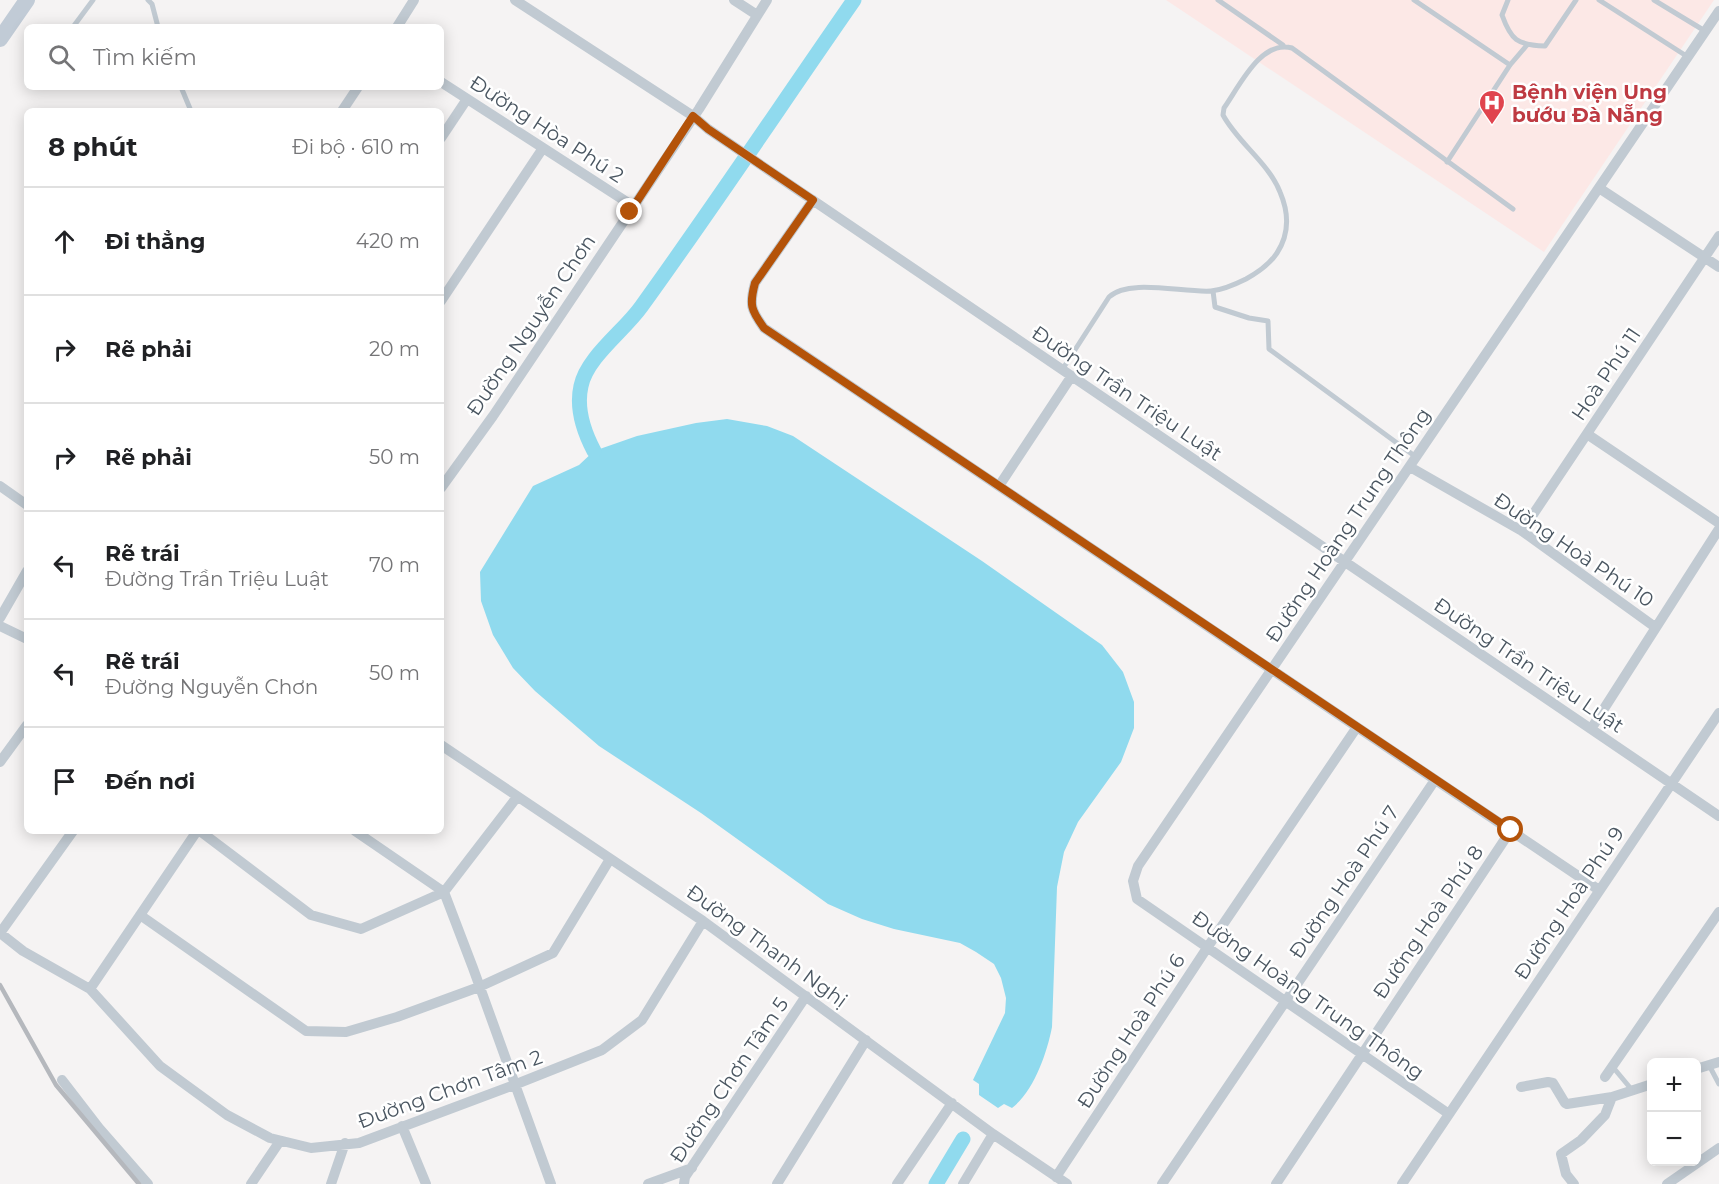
<!DOCTYPE html>
<html lang="vi">
<meta charset="utf-8">
<style>
:root{--surface:#fff;--page:#f6f6f6;--text:#202124;--muted:#757577;--line:#e0e0e0}
body{margin:0;font-family:Montserrat,sans-serif;background:var(--page);color:var(--text)}
.controls{position:absolute;right:18px;bottom:18px;display:grid;overflow:hidden;border-radius:9px;box-shadow:0 3px 15px #0003}
.controls button{width:54px;height:54px;display:grid;place-items:center;padding:0;border:0;border-bottom:2px solid var(--line);background:var(--surface);color:var(--text);font:30px sans-serif}
.stop{position:absolute;width:18px;height:18px;margin:-14px;border:4px solid #b45309;border-radius:50%;background:#fff}
.stop.end{background:#b45309;border-color:#fff;box-shadow:0 2px 6px #0008}
.list{margin:0;padding:0;list-style:none}
h2{display:flex;justify-content:space-between;align-items:center;height:78px;margin:0;padding:0 24px;font-size:26px}
h2 small{font-size:20px;font-weight:400;color:var(--muted)}
.list li{display:grid;grid-template-columns:39px 1fr auto;gap:18px;align-items:center;box-sizing:border-box;height:108px;padding:0 24px;border-top:2px solid var(--line)}
.list b{display:block;font-size:22px;white-space:nowrap}
.list p{margin:0;font-size:20px;white-space:nowrap;color:var(--muted)}
.list em{font-size:20px;font-style:normal;color:var(--muted)}
.icon{flex:none;width:33px;height:33px;fill:none;stroke:currentColor;stroke-width:2;stroke-linecap:round;stroke-linejoin:round}
.map{position:relative;flex:none;width:1719px;height:1184px;overflow:hidden}
.search{position:absolute;background:var(--surface);box-shadow:0 3px 15px #0003;left:24px;top:24px;width:420px;height:66px;display:flex;align-items:center;gap:15px;box-sizing:border-box;padding:0 21px;border-radius:9px;color:var(--muted);font-size:22px}
.panel{position:absolute;background:var(--surface);box-shadow:0 3px 15px #0003;left:24px;top:108px;width:420px;height:726px;border-radius:9px}
.map>svg:first-child{display:block}
.medical{fill:#fce8e6}
.water{fill:#90daee}
.lines{fill:none;stroke-linecap:round;stroke-linejoin:round}
.canal{stroke:#90daee;stroke-width:15}
.service{stroke:#c1cad2;stroke-width:5}
.minor{stroke:#c1cad2;stroke-width:10}
.secondary{stroke:#c1cbd6;stroke-width:16}
.rail{stroke:#b5b8bd;stroke-width:4.5}
.route{stroke:#b45309;stroke-width:8}
.labels{text-anchor:middle;dominant-baseline:central;stroke-width:5;stroke-linejoin:round;paint-order:stroke}
.health-label{font-size:20px;font-weight:bold;fill:#be3a42;stroke:#fff;text-anchor:start}
.street-label{font-size:20px;fill:#4a5661;stroke:#fff}
</style>
<div class="map">
<svg width="1719" height="1184" viewBox="0 0 1719 1184">
<rect width="100%" height="100%" fill="#f5f3f3"/>
<path class="medical" d="M1166,0H1714L1544,252Z"/>
<path class="water" d="M727,419L767,426L793,436L982,561L1102,645L1123,672L1134,702V728L1121,762L1078,822L1064,852L1057,887L1052,1027C1047,1053 1034,1091 1012,1108L1004,1104L998,1108L979,1095V1084L973,1080L1005,1013L1006,998L1001,978L994,964L976,952L960,943L894,929L862,919L828,904L701,813L599,746L535,691L513,668L493,635L481,601L480,572L533,486L579,465L594,451L637,436L696,423Z"/>
<g class="lines">
<path class="canal" d="M594,451C584,432 576,408 581,386C587,357 624,331 641,307C714,206 783,102 854,0
M936,1184L963,1139"/>
<path class="service" d="M148,0L152,4L158,27
M1218,0L1283,45
M1414,0L1510,65
M1508,0L1502,15C1511,40 1517,45 1545,46L1576,0
M1599,0L1688,57
M1654,0L1705,31
M73,27L93,0
M181,87L191,111
M1447,162L1510,65L1527,45
M1213,291L1215,307L1249,318L1268,321L1269,349L1416,457
M1062,370L1109,297C1129,278 1183,293 1211,291C1222,290 1236,284 1246,279C1259,272 1269,265 1277,253C1290,233 1289,213 1280,192C1268,162 1238,143 1223,115L1224,108C1239,87 1261,39 1292,48L1513,209
M1709,1065L1719,1084
M1612,1066L1632,1090"/>
<path class="minor" d="M515,0L693,116L708,129L1719,816
M734,0L757,15
M397,27L414,0
M441,82L633,206
M342,111L358,87
M441,138L467,99
M1599,188L1719,267
M813,200L755,283C749,305 751,310 764,328L1599,890
M441,301L543,148
M1587,434L1719,523
M1410,467L1522,531L1655,627
M0,486L27,505
M999,486L1071,377
M441,488L493,416L699,109L767,0
M1522,531L1719,236
M0,618L27,571
M0,626L27,639
M1591,729L1719,529
M441,745L703,921L993,1134L1067,1184
M0,762L27,725
M73,831L0,933L23,951L90,989L160,1066L227,1115L270,1138L311,1148L359,1143L514,1085L602,1050L642,1020L703,921
M200,831L311,915L361,929L444,892L517,797
M355,831L444,892
M444,892L473,968L551,1184
M140,915L306,1031L346,1032L397,1017L479,987L553,953L610,859
M90,989L197,831
M1696,1069L1719,1062
M1605,1077L1719,912
M62,1080L99,1128L148,1184
M1521,1087L1548,1082L1553,1083L1565,1103L1567,1104L1612,1097
M1449,1114L1137,899L1133,881L1138,866L1719,11
M402,1126L426,1184
M1056,1177L1207,948L1357,727
M251,1184L280,1141
M331,1184L345,1143
M648,1184L692,1168
M684,1184L685,1177L806,996
M777,1184L866,1040
M897,1184L952,1103
M963,1184L993,1134
M1162,1184L1435,780
M1276,1184L1511,830
M1402,1184L1719,713
M1574,1184L1566,1174L1561,1154L1581,1140L1605,1115L1612,1097L1652,1084
M1667,1184L1719,1148"/>
<path class="secondary" d="M0,39L27,0"/>
<path class="rail" d="M0,985L56,1085L139,1184"/>
</g>
<g class="lines">
<path class="route" d="M630,212L693,116L708,129L813,200L755,283C749,305 751,310 764,328L1511,830"/>
</g>
<defs>
<symbol id="hospital-pin" viewBox="-11 -11 22 30"><path d="M0 17L-7.5 6A9.5 9.5 0 1 1 7.5 6Z" fill="#e0444e" stroke="#fff"/><path d="M-5-5h3v3.5h4V-5h3V5h-3V1.5h-4V5h-3Z" fill="#fff"/></symbol>
</defs>
<g fill-rule="evenodd">
<use href="#hospital-pin" x="1477" y="88" width="30" height="40"/>
</g>
<g class="labels">
<g class="health-label">
<text x="1512" y="92">Bệnh viện Ung<tspan x="1512" dy="23">bướu Đà Nẵng</tspan></text>
</g>
<g class="street-label">
<text transform="translate(547 129) rotate(33)">Đường Hòa Phú 2</text>
<text transform="translate(531 325) rotate(-56)">Đường Nguyễn Chơn</text>
<text transform="translate(1606 374) rotate(-56)">Hoà Phú 11</text>
<text transform="translate(1127 393) rotate(34)">Đường Trần Triệu Luật</text>
<text transform="translate(1348 525) rotate(-56)">Đường Hoàng Trung Thông</text>
<text transform="translate(1574 550) rotate(34)">Đường Hoà Phú 10</text>
<text transform="translate(1529 665) rotate(34)">Đường Trần Triệu Luật</text>
<text transform="translate(1344 882) rotate(-56)">Đường Hoà Phú 7</text>
<text transform="translate(1569 903) rotate(-56)">Đường Hoà Phú 9</text>
<text transform="translate(1428 922) rotate(-56)">Đường Hoà Phú 8</text>
<text transform="translate(767 946) rotate(36)">Đường Thanh Nghị</text>
<text transform="translate(1308 995) rotate(35)">Đường Hoàng Trung Thông</text>
<text transform="translate(1131 1031) rotate(-57)">Đường Hoà Phú 6</text>
<text transform="translate(729 1080) rotate(-56)">Đường Chơn Tâm 5</text>
<text transform="translate(450 1089) rotate(-20)">Đường Chơn Tâm 2</text>
</g>
</g>
</svg>
<div class="controls">
<button>+</button>
<button>−</button>
</div>
<div class="stop" style="left:1511px;top:830px"></div>
<div class="stop end" style="left:630px;top:212px"></div>
<div class="search"><svg class="icon" aria-label="search" viewBox="0 0 24 24"><circle cx="10" cy="10" r="6"/><path d="M15 15l6 6"/></svg>Tìm kiếm</div>
<section class="panel">
<h2>8 phút<small>Đi bộ · 610 m</small></h2>
<ul class="list">
<li><svg class="icon" aria-label="ahead" viewBox="0 0 24 24"><path d="M12 20V5M6 11l6-6 6 6"/></svg><div><b>Đi thẳng</b></div><em>420 m</em></li>
<li><svg class="icon" aria-label="right" viewBox="0 0 24 24"><path d="M7 20v-9h11M14 6l5 5-5 5"/></svg><div><b>Rẽ phải</b></div><em>20 m</em></li>
<li><svg class="icon" aria-label="right" viewBox="0 0 24 24"><path d="M7 20v-9h11M14 6l5 5-5 5"/></svg><div><b>Rẽ phải</b></div><em>50 m</em></li>
<li><svg class="icon" aria-label="left" viewBox="0 0 24 24"><path d="M17 20v-9H6M10 6l-5 5 5 5"/></svg><div><b>Rẽ trái</b><p>Đường Trần Triệu Luật</p></div><em>70 m</em></li>
<li><svg class="icon" aria-label="left" viewBox="0 0 24 24"><path d="M17 20v-9H6M10 6l-5 5 5 5"/></svg><div><b>Rẽ trái</b><p>Đường Nguyễn Chơn</p></div><em>50 m</em></li>
<li><svg class="icon" aria-label="arrive" viewBox="0 0 24 24"><path d="M6 21V4h12l-3 4 3 4H6"/></svg><div><b>Đến nơi</b></div></li>
</ul>
</section>
</div>
